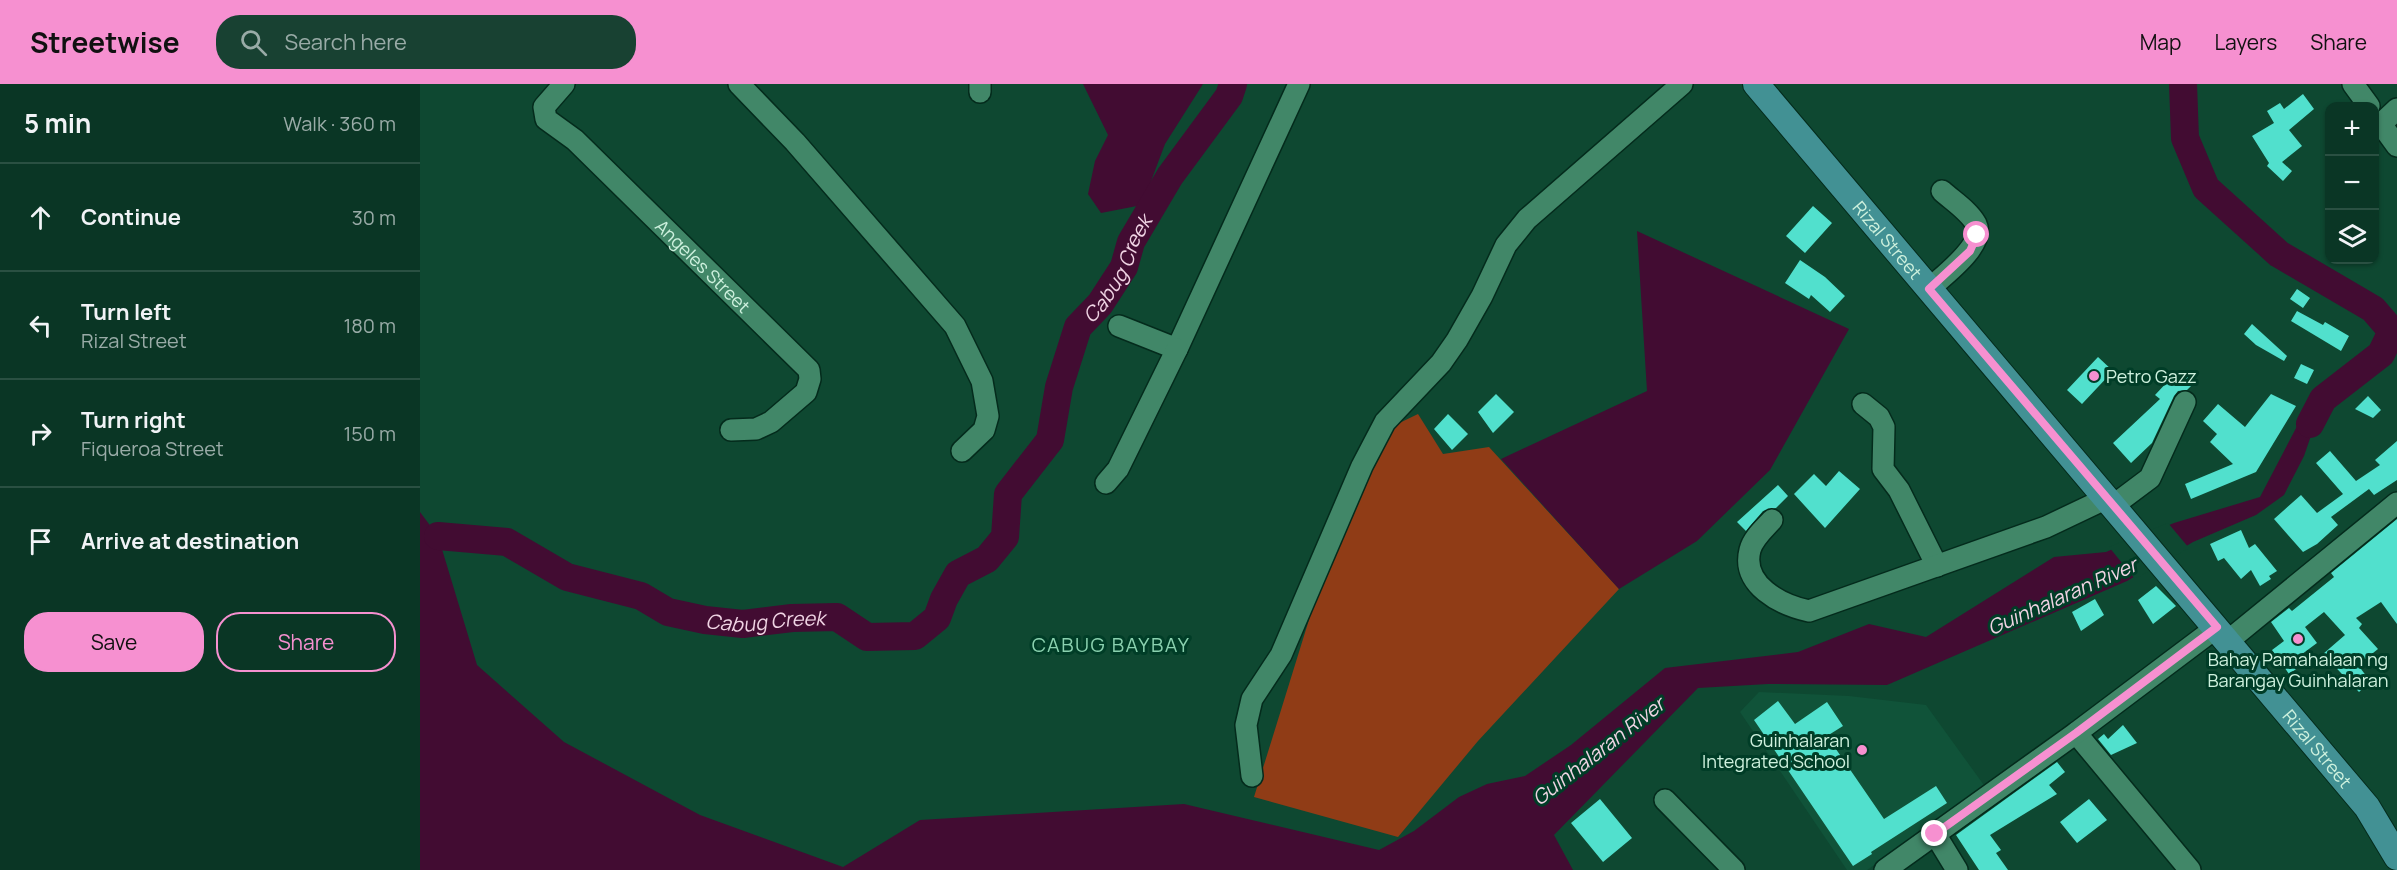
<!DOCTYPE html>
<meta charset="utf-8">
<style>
:root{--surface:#0a3625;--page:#184132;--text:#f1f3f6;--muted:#99aba7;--line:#2a5042;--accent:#f690d0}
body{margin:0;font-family:Manrope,sans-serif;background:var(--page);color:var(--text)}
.controls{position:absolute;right:18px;top:18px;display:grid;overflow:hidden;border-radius:12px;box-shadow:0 2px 4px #0004}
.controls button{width:54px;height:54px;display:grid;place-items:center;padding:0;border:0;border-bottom:2px solid var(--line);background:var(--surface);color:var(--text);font:30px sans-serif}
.stop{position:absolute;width:18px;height:18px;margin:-14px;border:4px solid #f690d0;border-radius:50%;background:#fff}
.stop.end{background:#f690d0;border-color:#fff;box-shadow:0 2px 6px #0008}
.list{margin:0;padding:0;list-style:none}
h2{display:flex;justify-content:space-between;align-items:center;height:78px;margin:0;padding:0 24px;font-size:26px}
h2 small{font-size:20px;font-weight:400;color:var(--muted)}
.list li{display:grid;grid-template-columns:39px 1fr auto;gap:18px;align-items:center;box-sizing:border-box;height:108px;padding:0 24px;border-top:2px solid var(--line)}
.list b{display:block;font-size:22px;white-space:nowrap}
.list p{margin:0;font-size:20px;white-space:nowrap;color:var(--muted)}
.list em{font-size:20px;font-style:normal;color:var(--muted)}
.actions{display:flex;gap:12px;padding:18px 24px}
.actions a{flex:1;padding:14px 0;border:2px solid var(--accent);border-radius:24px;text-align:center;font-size:21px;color:var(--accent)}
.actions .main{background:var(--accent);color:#111}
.icon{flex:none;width:33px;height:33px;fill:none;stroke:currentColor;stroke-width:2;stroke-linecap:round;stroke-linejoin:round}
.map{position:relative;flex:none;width:1977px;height:786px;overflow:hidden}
header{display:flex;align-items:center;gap:36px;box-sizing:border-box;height:84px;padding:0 30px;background:var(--accent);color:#111}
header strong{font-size:28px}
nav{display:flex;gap:33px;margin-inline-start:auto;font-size:21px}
.search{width:420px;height:54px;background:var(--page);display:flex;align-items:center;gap:15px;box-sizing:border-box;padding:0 21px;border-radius:24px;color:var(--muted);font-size:22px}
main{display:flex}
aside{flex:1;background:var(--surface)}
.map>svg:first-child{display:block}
.built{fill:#105339}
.green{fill:#903c16}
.water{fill:#420c32}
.pier{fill:#0e4831}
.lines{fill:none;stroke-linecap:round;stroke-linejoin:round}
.river{stroke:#420c32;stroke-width:28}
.building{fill:#51e0cd}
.minor-casing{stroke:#042b1c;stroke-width:24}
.major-casing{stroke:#042b1c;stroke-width:28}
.minor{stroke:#418768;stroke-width:21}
.major{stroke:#429194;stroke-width:26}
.route{stroke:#f690d0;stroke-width:8}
.poi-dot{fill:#f690d0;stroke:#003d27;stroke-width:2}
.labels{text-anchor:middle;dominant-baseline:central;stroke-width:6;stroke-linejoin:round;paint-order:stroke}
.street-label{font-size:18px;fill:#cef1de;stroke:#003d27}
.poi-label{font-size:18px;fill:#cef1de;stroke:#003d27;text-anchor:start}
.water-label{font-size:20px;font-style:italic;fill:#f0d4e4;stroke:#003d27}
.neighbourhood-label{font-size:20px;letter-spacing:1.5px;fill:#8ad1af;stroke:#003d27}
</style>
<header>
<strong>Streetwise</strong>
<div class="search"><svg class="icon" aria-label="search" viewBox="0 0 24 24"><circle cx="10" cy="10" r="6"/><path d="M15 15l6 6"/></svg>Search here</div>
<nav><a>Map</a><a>Layers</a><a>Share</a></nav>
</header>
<main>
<aside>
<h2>5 min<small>Walk · 360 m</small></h2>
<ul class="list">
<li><svg class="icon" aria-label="ahead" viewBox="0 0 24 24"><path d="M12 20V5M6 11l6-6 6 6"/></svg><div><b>Continue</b></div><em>30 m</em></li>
<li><svg class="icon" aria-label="left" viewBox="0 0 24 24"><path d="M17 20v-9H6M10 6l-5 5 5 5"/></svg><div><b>Turn left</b><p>Rizal Street</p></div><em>180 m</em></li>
<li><svg class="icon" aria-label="right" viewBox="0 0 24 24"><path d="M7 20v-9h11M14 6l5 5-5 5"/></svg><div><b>Turn right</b><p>Fiqueroa Street</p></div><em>150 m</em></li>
<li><svg class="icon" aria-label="arrive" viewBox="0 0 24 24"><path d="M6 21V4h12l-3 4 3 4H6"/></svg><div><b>Arrive at destination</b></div></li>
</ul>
<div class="actions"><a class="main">Save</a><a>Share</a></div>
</aside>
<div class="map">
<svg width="1977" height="786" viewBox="0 0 1977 786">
<rect width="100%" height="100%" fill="#0e4831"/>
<path class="built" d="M1339,608L1429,612L1506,621L1566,704L1447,786H1427L1320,628Z"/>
<path class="green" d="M998,330L1023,370L1069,363L1199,505L1058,657L978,753L834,713L901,497L969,344Z"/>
<path class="water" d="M663,0H783L745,60L722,121L681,129L668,110L675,77L688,51Z
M1217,147L1429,245L1350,386L1277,457L1199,505L1081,375L1227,307Z
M1908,304L1913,311L1895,340L1884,372L1864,411L1836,431L1773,458L1707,497L1467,601L1348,600L1278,604L1134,751L1153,786H0V428L18,452L57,581L144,658L280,731L423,783L500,736L764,720L959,766L994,747L1039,713L1067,700L1105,692L1151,661L1245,584L1378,568L1449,540L1506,553L1634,473L1686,468L1754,439L1840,413L1886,325Z"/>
<path class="pier" d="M1748,439L1769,464L1715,495L1689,463Z"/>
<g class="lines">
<g class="river">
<path d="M1763,0L1765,54L1786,104L1859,170L1953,225L1972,247L1961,270L1903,315L1890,340"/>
<path id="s1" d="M18,452L87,458L147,493L221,512L248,528L285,536L323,540L372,534L417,533L447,553L495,552L517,534L524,515L538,490L567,475L585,453L588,410L630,356L639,303L658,243L680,220L704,183L711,158L750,92L809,12L813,0"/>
</g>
</g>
<path class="building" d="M1883,10L1894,25L1869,46L1882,62L1862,78L1872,87L1863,97L1847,82L1849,79L1832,52L1854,39L1847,27L1860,19L1864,25Z
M1393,122L1412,139L1385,169L1366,152Z
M1380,176L1405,193L1425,212L1410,228L1391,211L1389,215L1365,199Z
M1877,205L1890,214L1883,224L1870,215Z
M1877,227L1903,241L1905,238L1929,252L1921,267L1871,237Z
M1832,240L1867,272L1864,277L1836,261L1824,250Z
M1678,273L1693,287L1662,320L1647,306Z
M1881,280L1894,286L1887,300L1874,294Z
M1766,286L1777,296L1767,306L1758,307L1754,312L1732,359L1711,379L1693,359L1740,315L1735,311L1751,294L1756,298Z
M1076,310L1094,328L1073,349L1058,328Z
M1851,310L1876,322L1836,388L1771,415L1765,400L1813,380L1790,358L1797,350L1783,337L1798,320L1825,343Z
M1948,312L1961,326L1953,334L1935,325Z
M1028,330L1048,350L1032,366L1014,345Z
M1977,357V396L1954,411L1949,405L1911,433L1918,441L1897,460L1883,468L1854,435L1881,411L1897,429L1923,410L1896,379L1910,367L1936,397L1960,381L1955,376Z
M1419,387L1440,405L1405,444L1374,410L1394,390L1406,402Z
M1358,401L1368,412L1356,424L1343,427L1326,447L1317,438Z
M1977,435V540L1961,518L1936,534L1942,540L1939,544L1958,565L1938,581L1950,597L1939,608L1903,570L1925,551L1904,528L1885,543L1897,559L1874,576L1879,583L1869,590L1852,566L1864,557L1851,538L1869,524L1872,527L1914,493L1911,489Z
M1821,446L1829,464L1835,460L1857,487L1849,492L1851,495L1840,502L1831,486L1821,495L1804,474L1798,477L1790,460Z
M1736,502L1756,522L1733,540L1718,516Z
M1675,515L1684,531L1661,547L1652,528Z
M1358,617L1375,640L1407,618L1423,642L1407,652L1464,735L1516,702L1527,719L1451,768L1452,770L1433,782L1334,636Z
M1703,641L1717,659L1691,671L1678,655L1684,650L1688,655Z
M1637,678L1645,688L1629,701L1637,710L1570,751L1581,766L1576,769L1588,786H1559L1536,751Z
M1180,715L1212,754L1183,778L1151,739Z
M1669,715L1687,736L1657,759L1640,738Z"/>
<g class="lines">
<defs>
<g id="minor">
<path id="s2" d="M144,0L124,23L126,35L155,56L389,286L390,295L386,308L351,338L336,345L311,346"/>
<path d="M319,0L375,58L535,242L562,297L568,332L564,346L542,367"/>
<path d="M560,0V8"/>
<path d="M1933,0L1949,22"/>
<path d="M1977,25L1961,40L1977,62"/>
<path d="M1509,205C1523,192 1566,161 1556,140C1549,127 1533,117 1522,107"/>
<path d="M699,242L757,265L879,0"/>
<path d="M1443,320L1459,333L1464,343L1463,385L1479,406L1517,482"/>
<path d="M686,399L698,385L757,265"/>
<path d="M1694,421L1730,394L1765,318"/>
<path d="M1352,436C1344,445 1333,454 1330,466C1321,501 1361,521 1389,527L1626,443L1687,414"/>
<path d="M1808,557L1977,419"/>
<path d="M1656,649L1770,786"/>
<path d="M832,692L826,641L832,615L861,571L942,382L965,338L1021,279L1037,256L1062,212L1086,161L1107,135L1262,0"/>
<path d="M1245,716L1314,786"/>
<path d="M1515,750L1537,786"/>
<path d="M1465,786L1656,649L1797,543"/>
</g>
<g id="major">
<path id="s3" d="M1336,0L1947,723L1977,773"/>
</g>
</defs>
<use href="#minor" class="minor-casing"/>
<use href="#major" class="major-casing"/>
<use href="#minor" class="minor"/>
<use href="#major" class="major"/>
</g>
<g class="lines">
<path class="route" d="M1515,750L1656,649L1797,543L1509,205L1550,167L1557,151"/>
</g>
<g class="poi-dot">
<circle cx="1674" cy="292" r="6"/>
<circle cx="1878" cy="555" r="6"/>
<circle cx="1442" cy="666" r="6"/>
</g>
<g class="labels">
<g class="street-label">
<text stroke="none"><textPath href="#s3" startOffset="204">Rizal Street</textPath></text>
<text stroke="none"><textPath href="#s2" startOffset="258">Angeles Street</textPath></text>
<text stroke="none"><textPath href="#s3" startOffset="870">Rizal Street</textPath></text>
</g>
<g class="poi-label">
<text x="1686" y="292">Petro Gazz</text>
<text x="1878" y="575" text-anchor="middle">Bahay Pamahalaan ng<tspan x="1878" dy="21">Barangay Guinhalaran</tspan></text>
<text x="1430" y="656" text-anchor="end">Guinhalaran<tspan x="1430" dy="21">Integrated School</tspan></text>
</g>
<g class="water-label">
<text stroke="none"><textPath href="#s1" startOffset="939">Cabug Creek</textPath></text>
<text transform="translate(1642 512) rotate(-24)">Guinhalaran River</text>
<text stroke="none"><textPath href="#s1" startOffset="345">Cabug Creek</textPath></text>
<text transform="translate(1178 667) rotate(-38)">Guinhalaran River</text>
</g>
<g class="neighbourhood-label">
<text x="691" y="560">CABUG BAYBAY</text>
</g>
</g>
</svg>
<div class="controls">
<button>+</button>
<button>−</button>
<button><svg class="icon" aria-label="layers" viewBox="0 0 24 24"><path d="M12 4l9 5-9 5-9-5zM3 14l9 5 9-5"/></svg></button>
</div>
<div class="stop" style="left:1557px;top:151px"></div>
<div class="stop end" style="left:1515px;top:750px"></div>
</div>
</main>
